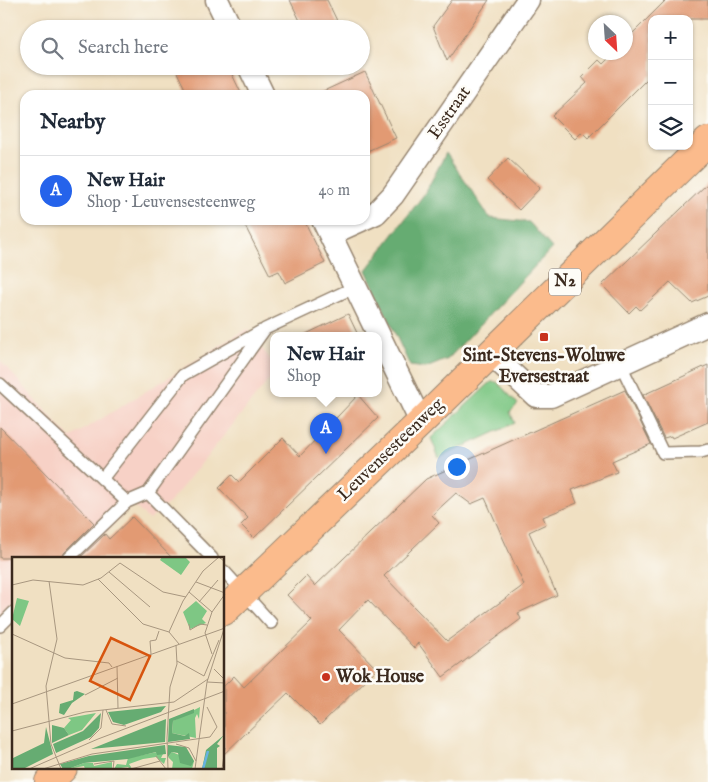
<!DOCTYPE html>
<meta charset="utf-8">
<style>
:root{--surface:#fff;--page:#f6f6f7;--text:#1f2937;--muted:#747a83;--line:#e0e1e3;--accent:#2563eb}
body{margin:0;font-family:"IM FELL English",serif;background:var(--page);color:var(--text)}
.controls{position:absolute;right:15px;top:15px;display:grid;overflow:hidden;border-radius:10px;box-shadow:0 1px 4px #0004}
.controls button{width:45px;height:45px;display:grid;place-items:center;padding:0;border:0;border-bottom:1px solid var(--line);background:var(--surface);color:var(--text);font:25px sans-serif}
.compass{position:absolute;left:588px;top:15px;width:45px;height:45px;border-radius:50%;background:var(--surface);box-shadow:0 1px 4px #0004;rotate:155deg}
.you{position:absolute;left:456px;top:466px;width:18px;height:18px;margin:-12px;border:4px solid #fff;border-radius:50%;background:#1a73e8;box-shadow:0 0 0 8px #1a73e833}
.badge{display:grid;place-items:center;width:32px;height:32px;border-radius:50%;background:var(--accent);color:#fff;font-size:16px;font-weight:700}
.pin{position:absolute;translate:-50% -41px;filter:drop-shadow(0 1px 2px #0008)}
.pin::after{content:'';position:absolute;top:26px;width:18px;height:15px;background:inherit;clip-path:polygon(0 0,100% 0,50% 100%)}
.popup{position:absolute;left:270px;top:332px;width:112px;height:65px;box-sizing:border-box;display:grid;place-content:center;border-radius:10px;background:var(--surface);filter:drop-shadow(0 1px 4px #0005);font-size:16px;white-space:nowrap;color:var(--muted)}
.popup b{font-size:19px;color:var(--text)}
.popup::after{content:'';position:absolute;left:50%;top:100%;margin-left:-10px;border:10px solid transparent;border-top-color:var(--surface)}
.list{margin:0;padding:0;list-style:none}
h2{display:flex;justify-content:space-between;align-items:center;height:65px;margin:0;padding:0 20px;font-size:21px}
h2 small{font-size:16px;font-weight:400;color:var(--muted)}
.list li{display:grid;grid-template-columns:32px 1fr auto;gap:15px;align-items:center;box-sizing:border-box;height:70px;padding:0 20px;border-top:1px solid var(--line)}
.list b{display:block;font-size:19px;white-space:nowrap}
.list p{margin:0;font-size:16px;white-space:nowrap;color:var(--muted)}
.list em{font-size:16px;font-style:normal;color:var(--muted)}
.icon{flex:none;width:28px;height:28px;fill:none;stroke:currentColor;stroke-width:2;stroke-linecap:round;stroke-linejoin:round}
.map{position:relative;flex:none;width:708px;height:782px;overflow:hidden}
.search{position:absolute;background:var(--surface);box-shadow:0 1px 4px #0004;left:20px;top:20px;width:350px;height:55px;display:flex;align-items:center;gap:12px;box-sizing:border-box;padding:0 18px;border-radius:28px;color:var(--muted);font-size:19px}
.panel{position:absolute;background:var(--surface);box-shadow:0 1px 4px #0004;left:20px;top:90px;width:350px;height:135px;border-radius:15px}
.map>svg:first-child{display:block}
.built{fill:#f7d1c6}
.green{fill:#7ec784;stroke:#5c7851}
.forest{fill:#66ac72;stroke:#506b48}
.building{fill:#e29a73;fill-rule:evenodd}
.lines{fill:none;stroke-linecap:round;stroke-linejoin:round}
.lane-casing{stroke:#968570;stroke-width:14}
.street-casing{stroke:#968570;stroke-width:25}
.primary-casing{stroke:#968570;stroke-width:30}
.lane{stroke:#fff;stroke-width:11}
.street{stroke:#fff;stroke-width:22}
.primary{stroke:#fbbb8c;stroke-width:28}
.poi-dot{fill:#c8321e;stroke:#fdfcf7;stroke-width:2}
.labels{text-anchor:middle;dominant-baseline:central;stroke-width:5;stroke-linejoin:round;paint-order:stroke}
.shield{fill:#fdfcf7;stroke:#75695f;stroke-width:1}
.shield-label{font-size:16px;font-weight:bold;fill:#3b2a1e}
.street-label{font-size:18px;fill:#3b2a1e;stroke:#fdfcf7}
.poi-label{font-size:18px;font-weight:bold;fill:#3b2a1e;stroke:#fdfcf7}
.inset-river{fill:none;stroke:#67b2e0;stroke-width:2.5}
.inset-road{fill:none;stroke:#a89780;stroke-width:1}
.view{fill:#d7540e;fill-opacity:0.15;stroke:#d7540e;stroke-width:2.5}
.inset-edge{fill:none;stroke:#3b2a1e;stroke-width:2.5}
</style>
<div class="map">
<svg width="708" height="782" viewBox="0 0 708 782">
<rect width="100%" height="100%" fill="#fdfcf7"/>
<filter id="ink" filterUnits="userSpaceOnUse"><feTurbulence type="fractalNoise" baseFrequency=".02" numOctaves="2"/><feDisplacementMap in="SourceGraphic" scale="10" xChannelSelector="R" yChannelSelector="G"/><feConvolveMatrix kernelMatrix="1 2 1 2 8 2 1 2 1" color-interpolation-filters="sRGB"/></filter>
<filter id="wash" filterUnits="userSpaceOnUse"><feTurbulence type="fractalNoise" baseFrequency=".0096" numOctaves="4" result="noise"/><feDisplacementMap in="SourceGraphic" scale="20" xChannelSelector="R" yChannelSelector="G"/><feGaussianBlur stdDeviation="1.12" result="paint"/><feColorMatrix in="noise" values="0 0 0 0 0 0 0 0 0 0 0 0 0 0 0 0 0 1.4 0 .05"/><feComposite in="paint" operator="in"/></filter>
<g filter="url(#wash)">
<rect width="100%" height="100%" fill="#f0e0c2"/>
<path class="built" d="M247,329L274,364L273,375L170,502L149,520L133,505L79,558H14V622L0,635V360L70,438Z"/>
<path class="green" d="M491,382H497L518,404L510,412L515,423L439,458L431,438Z"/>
<path class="forest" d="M446,153L490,218L529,222L552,248L448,359L426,368L410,366L366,270L425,193Z"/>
<g id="blocks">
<path class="building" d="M290,0H327L341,29H304Z
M452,0H489L447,61L433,26Z
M666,0H708V19H652V74L588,138L582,132L575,139L552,116L587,83L582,77L599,60L603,64L615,52H626V40Z
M174,66H228L242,95H188Z
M365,72L396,138L365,152V95H315Z
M508,158L540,188L519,210L487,180Z
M708,183V296L692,303L670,282L640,310L636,306L629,313L602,285Z
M242,220H304L325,263L285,283L279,271L270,275Z
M348,314L358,335H304Z
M708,365V422L672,438L671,436L664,438L643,395Z
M625,390L651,444L612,461L617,472L572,490L577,503L543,517L546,524L529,532L557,595L518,613L521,619L443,677L418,643L414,648L368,600L339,630L377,669L320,725L288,693L224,754V686L234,676L244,687L312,621L287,595L306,576L315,586L426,479ZM456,493L471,504L485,498L524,585L447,641L384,576L439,523L432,515Z
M358,395L378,418L254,538L241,525L248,518L219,488L232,475L239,482L283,438L300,456Z
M0,427L94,523L64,553L62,558H0Z
M132,517L172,558H80L105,534L109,539Z"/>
</g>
</g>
<g filter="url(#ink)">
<use href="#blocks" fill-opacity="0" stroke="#968570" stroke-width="1"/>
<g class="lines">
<defs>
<path id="lane" d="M620,363L663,453L701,452L708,450
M0,384L127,502
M102,479L183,375L261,331
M148,493L212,558
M69,558L127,502L148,493L265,329L355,287
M224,571L271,623
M0,626L14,612"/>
<path id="street" d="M217,0L231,29
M249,66L263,95
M365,218L376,213L393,195L528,0
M323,220L421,422
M330,234L361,220
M491,354L536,396H551L708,324"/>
<path id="primary" d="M224,611L421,422L708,141
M49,782L63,768"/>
</defs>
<use href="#lane" class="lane-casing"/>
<use href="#street" class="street-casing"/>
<use href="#primary" class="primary-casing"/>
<use href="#lane" class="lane"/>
<use href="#street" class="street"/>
<use href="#primary" class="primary"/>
</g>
</g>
<g class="poi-dot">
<rect x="539" y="332" width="10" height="10" rx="2.5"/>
<circle cx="326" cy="677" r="5"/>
</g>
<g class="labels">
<rect class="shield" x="549" y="268.5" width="32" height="27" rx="4"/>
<g class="shield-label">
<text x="565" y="282">N2</text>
</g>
<g class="street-label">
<text transform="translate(450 113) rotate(-55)">Esstraat</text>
<text transform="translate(391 450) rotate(-44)">Leuvensesteenweg</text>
</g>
<g class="poi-label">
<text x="544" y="356">Sint-Stevens-Woluwe<tspan x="544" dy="21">Eversestraat</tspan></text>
<text x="336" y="677" text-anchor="start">Wok House</text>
</g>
</g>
<g transform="translate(12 557)">
<rect width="212" height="212" fill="#f0e0c2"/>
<path d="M150,0H173L178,5L169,18L148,3ZM5,41L17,44L8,69L0,62ZM184,44L195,54L190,62L194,66L178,72L171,55ZM188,150L187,162L185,157L183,161L184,181L160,176L161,164ZM84,156L70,173L57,178L52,171L59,163L56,161ZM145,195L151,197L149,201H154L152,207L144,200L131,202L117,207L119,210L118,212L116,210L102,212L105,207L114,208L116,201ZM160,195L182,204L180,212H160L161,205L156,200ZM100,205V212H73L72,209L56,212L72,206H81L82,209Z" fill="#7ec784"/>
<path d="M65,134L73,137L60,146L52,158L47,156L48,147L61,143L62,135ZM154,149L149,155L112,168L101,165L96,155ZM182,152V156L161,164L160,176L173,179L177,176L178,182L156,185L157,162ZM89,156L87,171L79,180L44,196L41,187L71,174ZM154,162L153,185L79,192ZM40,168L52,171L57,178L40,186ZM34,170L41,197L11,212H0L1,201L32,186ZM212,178L205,187L208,189L205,191V212H190L194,193ZM153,188L154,197L145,198L144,195L116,202L72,206L56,212H51L48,207L77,199ZM156,188L174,190L182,204L179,209L168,206L166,196L160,195L156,200Z" fill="#66ac72"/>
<path class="inset-river" d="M191,212L196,194"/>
<path class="inset-road" d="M97,15L138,50M86,22L131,67L157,75M37,24L45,82L34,129L39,187L49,212M184,25L213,36M0,28L21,23L71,28L89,21L108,6L151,35L174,40M177,35L200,55M187,45L206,23M177,67L178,73L188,67L195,68M157,75L171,44L191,14L207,0L213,5M157,75L167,87M0,77L53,101L97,106L100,110M139,97L138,84L144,83L147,74M200,97L193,76L200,55L213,37M165,104L192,119L207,83M105,109L106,151M202,112L213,123M195,125L213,126M73,138L106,121M0,147L213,71M94,153L100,167L114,169M0,174L73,155L162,145L196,122M77,183L89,171L91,153M164,187L177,191L184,204M144,199L154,212M82,207L102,204L101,212M17,212L86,182L213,134M31,212L80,197L198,180L205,170L195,150M119,212L148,204M156,212L155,181L158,130L165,107L164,88M183,212L195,125L213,69M210,212L213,191"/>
<path class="view" d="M99,81L138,99L118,143L78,124Z"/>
<rect width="212" height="212" class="inset-edge"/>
</g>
</svg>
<div class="controls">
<button>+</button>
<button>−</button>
<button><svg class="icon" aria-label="layers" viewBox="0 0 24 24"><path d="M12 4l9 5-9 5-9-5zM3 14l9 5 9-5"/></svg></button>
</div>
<svg class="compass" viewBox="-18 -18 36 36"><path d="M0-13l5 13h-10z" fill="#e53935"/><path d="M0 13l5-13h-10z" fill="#747a83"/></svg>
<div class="you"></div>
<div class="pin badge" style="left:326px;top:454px">A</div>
<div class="popup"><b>New Hair</b>Shop</div>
<div class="search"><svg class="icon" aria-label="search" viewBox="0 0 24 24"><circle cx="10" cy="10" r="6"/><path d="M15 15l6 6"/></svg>Search here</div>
<section class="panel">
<h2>Nearby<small></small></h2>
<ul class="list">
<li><span class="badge">A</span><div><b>New Hair</b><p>Shop · Leuvensesteenweg</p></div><em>40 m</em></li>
</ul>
</section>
</div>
